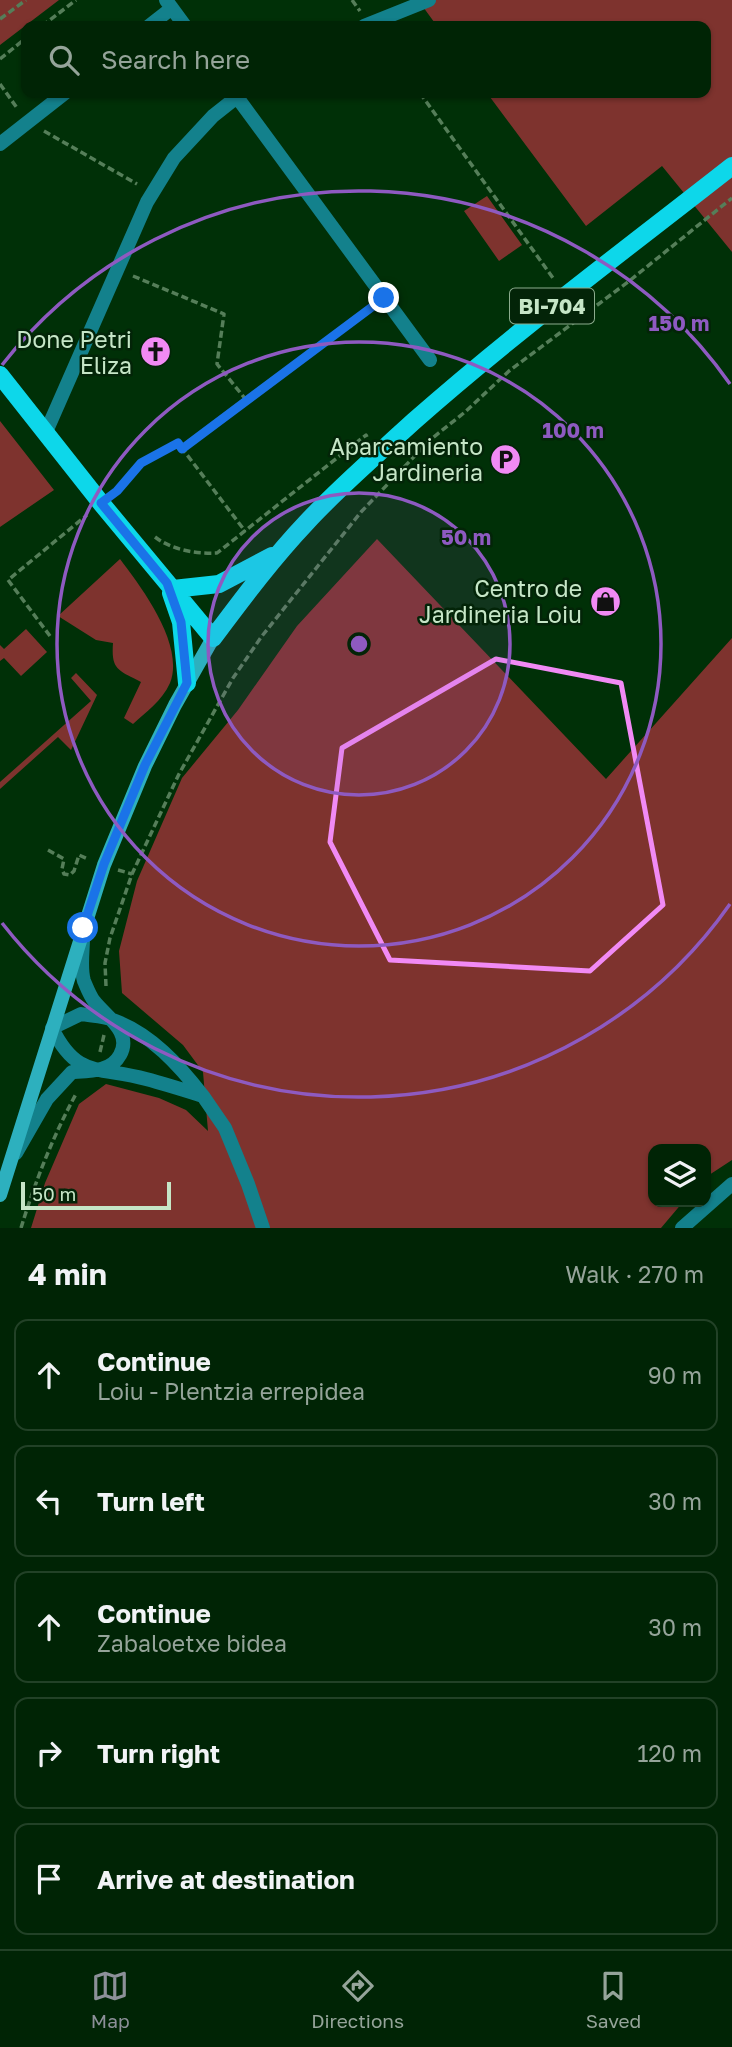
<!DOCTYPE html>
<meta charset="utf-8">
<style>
:root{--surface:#002405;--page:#0e3013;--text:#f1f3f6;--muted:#95a49a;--line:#224127;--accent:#8c9099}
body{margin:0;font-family:"Golos Text",sans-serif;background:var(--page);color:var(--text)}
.controls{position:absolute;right:21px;bottom:21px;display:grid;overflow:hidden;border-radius:14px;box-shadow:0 2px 5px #0004}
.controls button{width:63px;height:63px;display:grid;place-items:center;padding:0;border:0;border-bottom:2px solid var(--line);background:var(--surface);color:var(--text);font:35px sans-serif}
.scale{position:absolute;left:21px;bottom:18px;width:150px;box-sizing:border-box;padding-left:7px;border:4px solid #c6e6c7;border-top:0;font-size:19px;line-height:24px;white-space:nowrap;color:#c6e6c7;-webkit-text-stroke:5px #032408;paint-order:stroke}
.stop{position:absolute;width:21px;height:21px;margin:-16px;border:5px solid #1a73e8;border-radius:50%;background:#fff}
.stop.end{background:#1a73e8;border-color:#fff;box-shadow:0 2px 7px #0008}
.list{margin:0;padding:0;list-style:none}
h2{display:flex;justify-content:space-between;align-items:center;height:91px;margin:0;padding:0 28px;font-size:30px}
h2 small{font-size:23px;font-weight:400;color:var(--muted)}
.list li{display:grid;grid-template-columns:46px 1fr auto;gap:21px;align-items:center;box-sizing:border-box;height:112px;margin:0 14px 14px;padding:0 14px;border:2px solid var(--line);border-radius:14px}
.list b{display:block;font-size:26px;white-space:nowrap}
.list p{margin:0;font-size:23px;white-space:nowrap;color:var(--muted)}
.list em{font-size:23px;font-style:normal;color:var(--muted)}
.icon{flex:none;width:38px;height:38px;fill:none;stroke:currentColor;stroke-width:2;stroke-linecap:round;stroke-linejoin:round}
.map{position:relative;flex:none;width:732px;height:1228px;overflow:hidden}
.search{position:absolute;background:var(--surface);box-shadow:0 2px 5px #0004;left:21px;right:21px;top:21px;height:77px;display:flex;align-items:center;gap:18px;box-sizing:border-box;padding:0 24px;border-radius:14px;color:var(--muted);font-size:26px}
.sheet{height:721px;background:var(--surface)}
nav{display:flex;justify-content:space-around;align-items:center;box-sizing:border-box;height:98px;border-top:2px solid var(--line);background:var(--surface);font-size:19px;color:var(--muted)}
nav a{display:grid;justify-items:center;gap:4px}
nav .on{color:var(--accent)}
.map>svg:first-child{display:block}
.green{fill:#7e332e}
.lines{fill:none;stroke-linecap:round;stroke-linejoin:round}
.path{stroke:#557e59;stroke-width:3.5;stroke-dasharray:7 3.5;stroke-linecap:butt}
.minor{stroke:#13818c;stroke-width:14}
.secondary{stroke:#2db0be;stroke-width:14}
.primary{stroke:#0dd7ea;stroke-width:18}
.route{stroke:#1a73e8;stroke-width:9}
.marked{fill:none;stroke:#f18af4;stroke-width:5;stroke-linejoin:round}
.ring{fill:none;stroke:#8e5ac1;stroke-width:3.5}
.labels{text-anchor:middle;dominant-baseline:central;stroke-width:5;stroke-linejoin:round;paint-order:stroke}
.shield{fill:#032408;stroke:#8cac8e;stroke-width:2}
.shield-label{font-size:21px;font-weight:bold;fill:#c6e6c7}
.poi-label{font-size:23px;fill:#c6e6c7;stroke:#032408;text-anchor:end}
.centre{fill:#8e5ac1;stroke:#032408;stroke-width:3.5}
.ring-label{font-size:21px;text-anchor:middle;font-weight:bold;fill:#8e5ac1;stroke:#032408;stroke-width:5;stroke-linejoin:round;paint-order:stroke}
</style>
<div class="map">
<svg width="732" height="1228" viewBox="0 0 732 1228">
<rect width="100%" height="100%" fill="#003007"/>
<path class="green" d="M0,0H59L0,45Z
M418,0H732V252L662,166L586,226L487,93H706V26H437Z
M487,196L522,245L499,261L464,211Z
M0,421L54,490L0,527Z
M377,539L606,779L732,638V1160L706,1177V1149H653V1202H683L661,1228H31L45,1183L79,1104L106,1084L159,1098L186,1110L208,1131L203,1072L183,1045L122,993L119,951L137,881L182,778L238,710L297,626Z
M120,559C142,588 185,645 170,683C162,701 146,712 133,724L124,718L141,682C118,670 111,670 113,643L96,640L58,616Z
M26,629L47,652L21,676L4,658L0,661V645L4,649Z
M76,673L97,695L71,750L58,737L0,789V782L91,701L71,678Z"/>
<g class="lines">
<path class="path" d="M352,0L360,11
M0,19L26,0
M42,26L76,0
M0,59L26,38
M0,84L17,108
M420,93L553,278
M44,131L137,184
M133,276L224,314L217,364L247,401
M182,449L371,308
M117,491L141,463L178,443L245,531
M155,537C172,550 196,554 217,553L366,435L367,437
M50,636L8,580L87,515
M48,850L64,859L62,869L64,874L70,875L74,871L79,855L88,859
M118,870L132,874
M106,986L105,963L110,938L132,874L179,774L233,678L262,636L361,512L430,440L465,412L509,371L628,282L732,198
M100,1052L104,1035
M21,1228C35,1182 53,1136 76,1094"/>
<path class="minor" d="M166,0L185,26
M149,26L172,8
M364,26L429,0
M234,93L430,360
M0,144L65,93
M46,432L147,202L174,158L213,116L242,93
M81,1014C91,1016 103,1016 113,1020C151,1034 179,1065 203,1096C184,1090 165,1084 146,1079C99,1066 77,1079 52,1028Z
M203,1096L225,1128L248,1184L263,1228
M16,1153L47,1099L72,1072C90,1071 111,1072 120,1055C133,1032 105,1016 94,1001C90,996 87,988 84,981C80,969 83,951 83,938
M682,1228L732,1184"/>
<path class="secondary" d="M0,1195L104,865L145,766L175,705L213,638"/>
<path class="primary" d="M0,375L101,503L213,638C243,598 272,559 306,523C339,487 378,454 414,421C516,331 625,250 732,166
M173,589L219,584L272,556
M171,593L181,622L187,683"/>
</g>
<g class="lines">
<path class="route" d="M83,928L104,864L145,765L187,683L181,622L167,583L101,503L117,491L141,463L178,443L182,449L384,298"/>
</g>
<path class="marked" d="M496,659L621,683L663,905L590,971L390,960L330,842L342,748Z"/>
<circle cx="359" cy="644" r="151" fill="#8e5ac1" fill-opacity=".12"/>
<g class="ring">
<circle cx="359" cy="644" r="151"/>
<circle cx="359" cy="644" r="302"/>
<path d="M730 904A453 453 0 0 1 2 923M2 365A453 453 0 0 1 730 384"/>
</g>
<defs>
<symbol id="church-disc" viewBox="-11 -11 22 22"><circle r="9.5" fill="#f18af4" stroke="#032408"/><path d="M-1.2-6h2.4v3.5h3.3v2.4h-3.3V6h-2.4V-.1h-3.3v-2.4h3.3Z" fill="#111"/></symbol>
<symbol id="parking-disc" viewBox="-11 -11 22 22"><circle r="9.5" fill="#f18af4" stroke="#032408"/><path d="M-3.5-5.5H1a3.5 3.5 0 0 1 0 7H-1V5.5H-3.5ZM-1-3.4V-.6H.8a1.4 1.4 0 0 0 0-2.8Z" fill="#111"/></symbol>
<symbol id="shop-disc" viewBox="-11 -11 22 22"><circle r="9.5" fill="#f18af4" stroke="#032408"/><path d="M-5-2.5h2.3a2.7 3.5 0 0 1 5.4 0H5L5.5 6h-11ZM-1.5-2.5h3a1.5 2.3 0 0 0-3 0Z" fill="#111"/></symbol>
</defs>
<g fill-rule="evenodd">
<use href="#church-disc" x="138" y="334" width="35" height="35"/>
<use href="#parking-disc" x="488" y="442" width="35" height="35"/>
<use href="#shop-disc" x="588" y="584" width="35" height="35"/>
</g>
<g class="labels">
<rect class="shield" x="510" y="288.5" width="84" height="35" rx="5"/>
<g class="shield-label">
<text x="552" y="306">BI-704</text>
</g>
<g class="poi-label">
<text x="132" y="339">Done Petri<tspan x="132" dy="26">Eliza</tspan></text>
<text x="483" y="446">Aparcamiento<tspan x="483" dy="26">Jardineria</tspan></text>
<text x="582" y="588">Centro de<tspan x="582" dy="26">Jardineria Loiu</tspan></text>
</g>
</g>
<circle cx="359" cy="644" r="10" class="centre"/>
<g class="ring-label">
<text x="679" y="331">150 m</text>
<text x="573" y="438">100 m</text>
<text x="466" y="545">50 m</text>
</g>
</svg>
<div class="controls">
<button><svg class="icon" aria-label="layers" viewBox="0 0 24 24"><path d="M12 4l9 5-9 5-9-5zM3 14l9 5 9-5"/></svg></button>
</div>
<div class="scale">50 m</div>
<div class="stop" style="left:83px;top:928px"></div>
<div class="stop end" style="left:384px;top:298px"></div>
<div class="search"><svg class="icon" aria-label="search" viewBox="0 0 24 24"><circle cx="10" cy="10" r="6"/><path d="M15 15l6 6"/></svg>Search here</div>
</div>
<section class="sheet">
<h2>4 min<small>Walk · 270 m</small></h2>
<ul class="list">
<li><svg class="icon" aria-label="ahead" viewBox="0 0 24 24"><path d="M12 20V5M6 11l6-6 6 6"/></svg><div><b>Continue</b><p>Loiu - Plentzia errepidea</p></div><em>90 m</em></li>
<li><svg class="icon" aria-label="left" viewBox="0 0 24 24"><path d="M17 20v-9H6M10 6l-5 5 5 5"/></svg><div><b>Turn left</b></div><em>30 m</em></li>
<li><svg class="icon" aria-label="ahead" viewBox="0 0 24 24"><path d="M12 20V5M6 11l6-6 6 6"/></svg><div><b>Continue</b><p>Zabaloetxe bidea</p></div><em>30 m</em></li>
<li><svg class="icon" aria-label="right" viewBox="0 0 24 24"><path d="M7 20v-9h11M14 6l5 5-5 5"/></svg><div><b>Turn right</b></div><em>120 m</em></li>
<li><svg class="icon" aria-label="arrive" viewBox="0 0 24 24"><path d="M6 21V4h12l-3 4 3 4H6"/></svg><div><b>Arrive at destination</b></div></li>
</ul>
</section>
<nav>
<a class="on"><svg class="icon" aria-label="map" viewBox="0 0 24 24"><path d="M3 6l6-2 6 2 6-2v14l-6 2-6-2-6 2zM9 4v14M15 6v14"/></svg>Map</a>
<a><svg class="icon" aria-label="directions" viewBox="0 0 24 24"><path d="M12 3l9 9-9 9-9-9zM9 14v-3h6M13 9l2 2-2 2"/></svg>Directions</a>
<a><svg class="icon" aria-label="saved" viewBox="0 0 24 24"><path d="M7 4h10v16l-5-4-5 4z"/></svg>Saved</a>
</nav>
